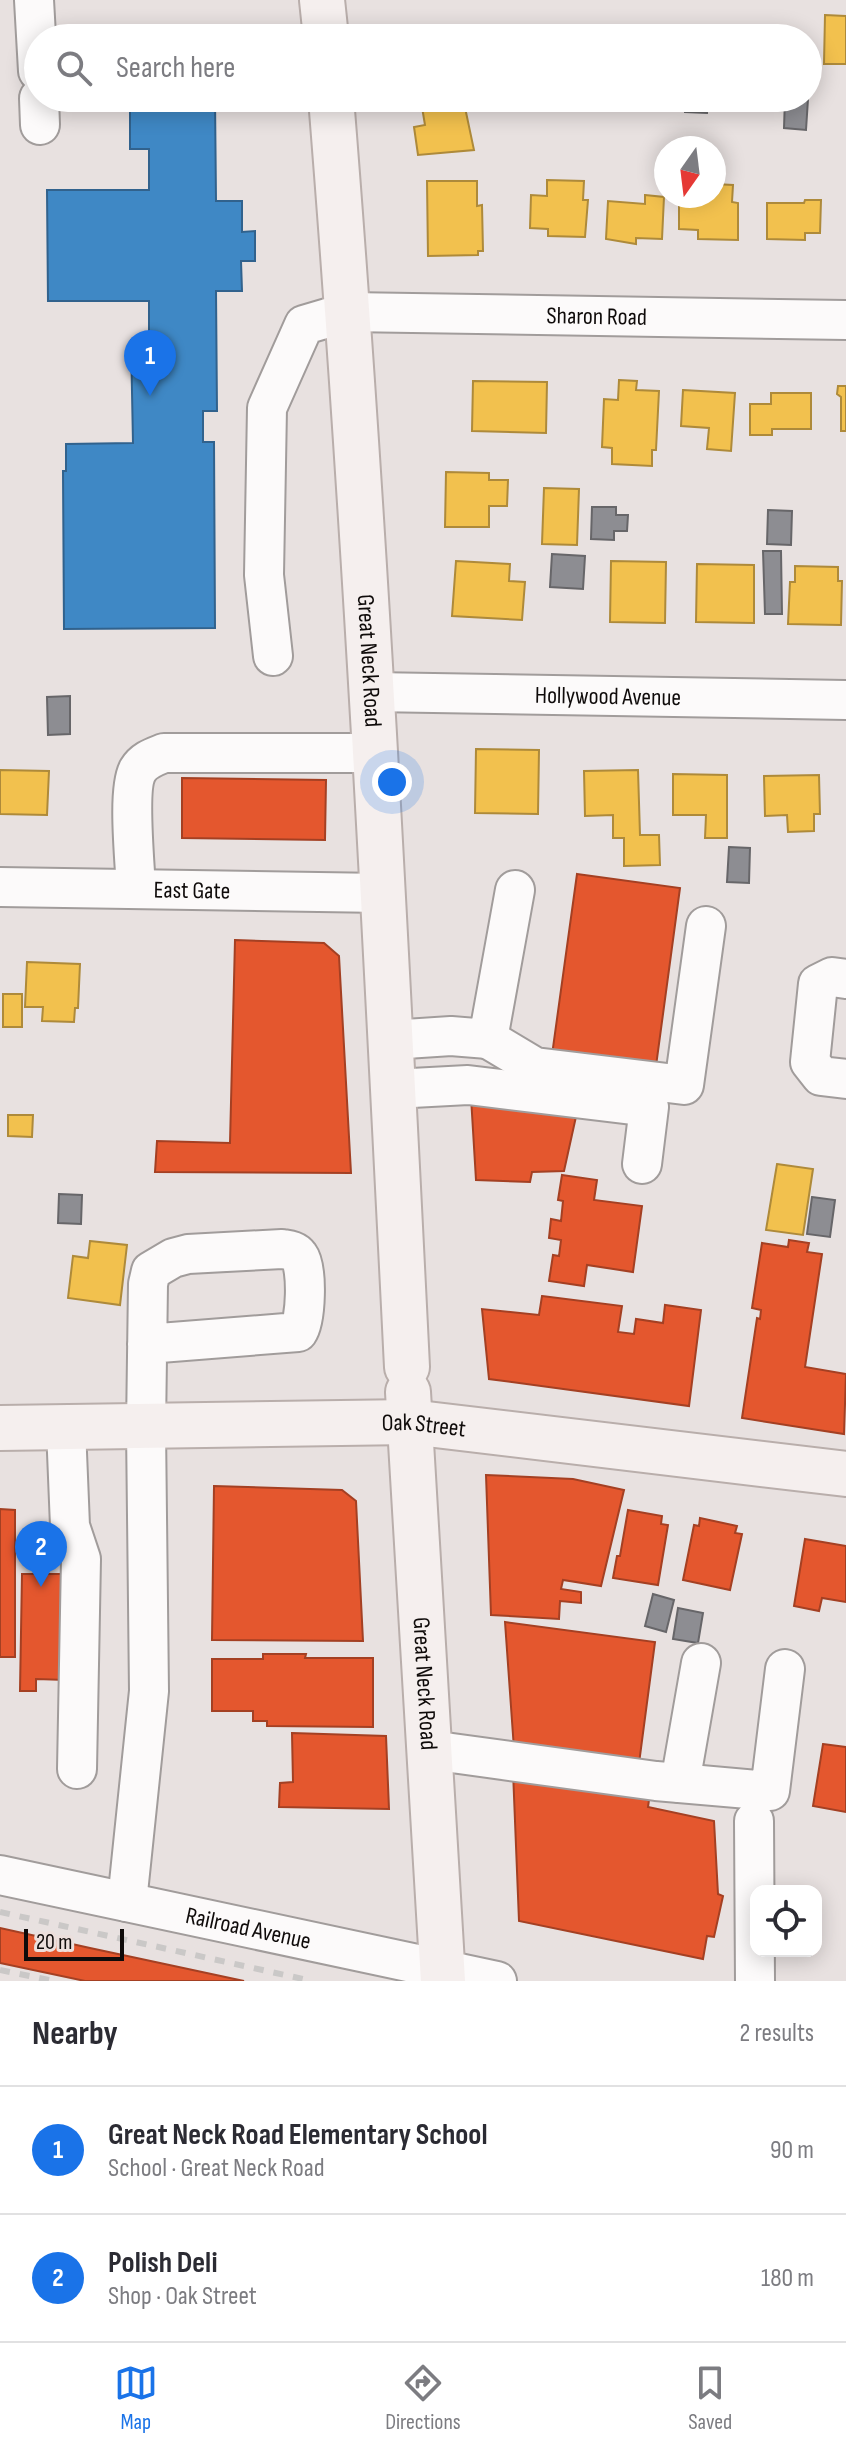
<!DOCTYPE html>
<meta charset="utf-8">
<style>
:root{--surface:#fff;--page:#f7f7f7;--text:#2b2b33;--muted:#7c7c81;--line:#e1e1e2;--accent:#1a73e8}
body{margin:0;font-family:"Sofia Sans Condensed",sans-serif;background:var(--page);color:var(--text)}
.controls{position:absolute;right:24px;bottom:24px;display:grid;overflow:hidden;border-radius:16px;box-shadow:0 4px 20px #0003}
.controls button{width:72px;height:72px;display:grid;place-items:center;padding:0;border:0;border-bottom:2px solid var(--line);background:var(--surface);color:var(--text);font:40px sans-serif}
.compass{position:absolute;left:654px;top:136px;width:72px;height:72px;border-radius:50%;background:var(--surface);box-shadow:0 4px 20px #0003;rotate:194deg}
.scale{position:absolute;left:24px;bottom:20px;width:100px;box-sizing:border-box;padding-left:8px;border:4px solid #0f0b0a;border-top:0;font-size:22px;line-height:28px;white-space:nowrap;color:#0f0b0a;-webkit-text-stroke:6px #ecdfdc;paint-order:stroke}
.you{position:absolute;left:392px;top:782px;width:28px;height:28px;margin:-20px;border:6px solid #fff;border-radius:50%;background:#1a73e8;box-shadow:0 0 0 12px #1a73e833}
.badge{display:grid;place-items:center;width:52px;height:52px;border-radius:50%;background:var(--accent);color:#fff;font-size:26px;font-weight:700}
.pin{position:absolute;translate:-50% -66px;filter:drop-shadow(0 2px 4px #0008)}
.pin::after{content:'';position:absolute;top:42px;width:28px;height:24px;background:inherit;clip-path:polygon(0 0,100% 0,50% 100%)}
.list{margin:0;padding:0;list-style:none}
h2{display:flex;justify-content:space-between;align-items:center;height:104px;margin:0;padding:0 32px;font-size:34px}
h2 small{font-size:26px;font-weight:400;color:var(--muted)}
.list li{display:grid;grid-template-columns:52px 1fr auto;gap:24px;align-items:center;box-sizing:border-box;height:128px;padding:0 32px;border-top:2px solid var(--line)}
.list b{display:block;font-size:30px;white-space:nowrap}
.list p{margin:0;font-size:26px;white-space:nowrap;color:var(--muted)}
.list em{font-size:26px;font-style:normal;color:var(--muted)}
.icon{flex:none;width:44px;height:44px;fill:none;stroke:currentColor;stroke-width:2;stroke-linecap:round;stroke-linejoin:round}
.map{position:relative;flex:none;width:846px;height:1981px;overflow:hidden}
.search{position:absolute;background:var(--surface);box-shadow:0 4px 20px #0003;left:24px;right:24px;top:24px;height:88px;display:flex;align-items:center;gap:20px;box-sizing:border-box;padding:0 28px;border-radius:44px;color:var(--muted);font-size:30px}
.sheet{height:360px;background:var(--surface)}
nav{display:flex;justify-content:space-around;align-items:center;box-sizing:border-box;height:112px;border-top:2px solid var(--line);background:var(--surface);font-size:22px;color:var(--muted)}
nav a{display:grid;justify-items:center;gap:4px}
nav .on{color:var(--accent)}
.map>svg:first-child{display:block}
.homes{fill:#f2c14e;stroke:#ae8a3a;stroke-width:2}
.shops{fill:#e4572e;stroke:#a44023;stroke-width:2}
.schools{fill:#3f88c5;stroke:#31628d;stroke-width:2}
.industry{fill:#8d8d92;stroke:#676669;stroke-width:2}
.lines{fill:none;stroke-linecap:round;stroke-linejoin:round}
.minor-casing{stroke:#a19c9b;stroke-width:42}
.major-casing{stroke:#b9aeab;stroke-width:48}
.minor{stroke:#fcfafa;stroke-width:38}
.major{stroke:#f5efee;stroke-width:44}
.rail{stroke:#cac8c7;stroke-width:6;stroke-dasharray:10 10;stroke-linecap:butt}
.labels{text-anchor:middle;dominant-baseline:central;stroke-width:8;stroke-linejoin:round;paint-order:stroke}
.street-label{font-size:24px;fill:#0f0b0a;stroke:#ecdfdc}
</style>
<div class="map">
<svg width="846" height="1981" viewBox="0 0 846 1981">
<rect width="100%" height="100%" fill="#e8e1e0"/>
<path class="homes" d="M825,15L846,16V64H824Z
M730,28L784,31V38H730Z
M414,98H463L474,150L418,155L414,127L425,125L422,107H416Z
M560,98H582V107H560Z
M547,180L584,181L583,200H588L585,237L548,236V229L530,228L531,195L547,196Z
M427,181H477V206L482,205L483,251H478V255L428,256Z
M714,184L733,185L732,202L738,203V240L698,239V230L679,229V196H714Z
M645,195L664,197L662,239L636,238V244L606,239L608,201L645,204Z
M805,200H821L820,233H805V240L767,239V203H804Z
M619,380L637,381L636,390L659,391L656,450H652V466L612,464V448L602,447L604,399L618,400Z
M473,381L547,382L546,433L472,431Z
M838,386H846V431H841V397L837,394Z
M683,390L735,393L731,451L707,449L709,428L681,426Z
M771,393H811V429H772V435H750V404H771Z
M446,472L489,473V480H508L507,506H489V527H445Z
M544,488L579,489L577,545L542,544Z
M456,561L510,564L509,581L525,582L522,620L452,616Z
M611,561L666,562L665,623L610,622Z
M697,564L754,565V623L696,622Z
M795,566L838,567V581H842L841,625L788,624L790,582H795Z
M476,749L539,750L538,814L475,813Z
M0,770L49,771L47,815L0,814Z
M638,770L640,835H659L660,865L624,866V838H613V815L585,816L584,771Z
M673,774L727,775V838H705L706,815H673Z
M819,775L820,814H814V831L788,832L787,815L765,816L764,776Z
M27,962L80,964L78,1008H75L74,1022L42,1021L43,1007H25Z
M3,994H22V1027H3Z
M8,1115H33L32,1137L8,1136Z
M777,1164L813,1169L803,1235L766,1230Z
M90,1241L127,1245L120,1305L68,1298L73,1256L88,1258Z"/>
<path class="shops" d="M182,778L326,780L325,840L182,838Z
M577,874L680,888L656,1066L552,1055Z
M235,940L324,943L339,956L351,1173L155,1172L157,1141L230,1143Z
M471,1097L577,1112L564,1171L532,1172L530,1182L476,1180Z
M562,1175L597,1180L594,1200L642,1206L633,1272L587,1265L584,1286L549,1281L553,1255L559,1256L561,1240L549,1238L551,1219L561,1221L563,1201L558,1200Z
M789,1240L809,1243L807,1252L822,1254L805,1367L846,1374L844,1434L742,1418L757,1318L760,1319L761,1310L752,1308L762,1243L788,1247Z
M542,1296L622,1306L618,1332L634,1334L636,1319L663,1323L665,1305L701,1310L689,1406L489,1379L482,1309L539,1315Z
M486,1475L573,1479L624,1490L601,1586L563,1580L561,1589L581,1592V1603L560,1601L559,1619L491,1615Z
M214,1486L342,1490L356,1501L363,1641L212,1640Z
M0,1509L15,1510V1657H0Z
M628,1510L662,1516L661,1524L668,1525L658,1585L613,1578L617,1556H620Z
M700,1518L737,1526L735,1533L742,1534L730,1590L683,1580L694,1525L699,1526Z
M805,1539L846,1546V1602L822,1598L819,1611L794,1606Z
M22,1574H67L66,1680L36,1679V1691H20Z
M505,1622L655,1642L638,1771L514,1749Z
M263,1654H306L305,1658H373V1727L267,1726V1721H253V1711H212V1659H263Z
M292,1733L386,1736L389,1809L279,1807L280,1783L293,1782Z
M823,1744L846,1747V1812L813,1806Z
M513,1771L649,1800L648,1807L714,1821L718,1894L723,1896L714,1937L707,1936L703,1959L519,1921Z
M0,1928L90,1948L244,1981H85L0,1963Z"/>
<path class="schools" d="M130,98H215L216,201H242V232L255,231V261H241L242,291H216L217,411H203V442H214L215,628L64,629L63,471H66V444L133,443L131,340H149V301H48L47,190H149V149H130Z"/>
<path class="industry" d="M685,98H708L707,113L685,112Z
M785,98L808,99L806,130L784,128Z
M592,507H616V515H628L627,531H614V540L591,539Z
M768,510L792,511L791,545L767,544Z
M763,551H781L782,614H765Z
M552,554L585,556L583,589L550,587Z
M70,696V734L48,735L47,697Z
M729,847L750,848L749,883L727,882Z
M59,1194L82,1195L81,1224L58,1223Z
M812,1197L835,1200L830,1237L807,1234Z
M653,1594L674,1600L666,1632L645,1626Z
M678,1608L703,1613L698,1643L673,1639Z"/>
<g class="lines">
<defs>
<g id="minor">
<path d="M34,0L38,71"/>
<path d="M39,98L40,125"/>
<path id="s1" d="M273,656L264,575L267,408L304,325L348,312L846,320"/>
<path id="s2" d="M372,692L846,700"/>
<path id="s3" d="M0,887L383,893"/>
<path d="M136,889C135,864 127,788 138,770C144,760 154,757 164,753H375"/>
<path d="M846,979L832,977L818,984L810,1062L821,1076L846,1079"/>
<path d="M488,1039L535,1067L684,1085L706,926"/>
<path d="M390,1040L451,1036L488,1039L515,890"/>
<path d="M393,1089L468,1085L649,1107L642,1164"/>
<path d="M66,1428L70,1526L81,1559L77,1769"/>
<path d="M430,1750L656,1781L770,1791L785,1669"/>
<path d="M680,1783L701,1663"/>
<path d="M754,1821L755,1981"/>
<path id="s4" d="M0,1875L497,1981"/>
<path d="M127,1902L149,1691L146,1428L148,1284L151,1271L173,1258L188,1254L282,1249C288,1250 295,1250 299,1256C308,1268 306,1321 298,1332L147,1344"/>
</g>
<g id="major">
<path d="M322,0L326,38"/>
<path id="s5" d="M331,98C365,520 386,944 407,1367"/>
<path id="s6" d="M408,1392L443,1981"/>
<path id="s7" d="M0,1428L410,1422L846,1474"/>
</g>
</defs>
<use href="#minor" class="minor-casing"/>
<use href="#major" class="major-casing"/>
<use href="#minor" class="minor"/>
<use href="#major" class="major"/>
<path class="rail" d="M0,1912L312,1981
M0,1970L54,1981"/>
</g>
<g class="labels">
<g class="street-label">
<text stroke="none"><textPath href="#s1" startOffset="634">Sharon Road</textPath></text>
<text stroke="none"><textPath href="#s5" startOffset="564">Great Neck Road</textPath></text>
<text stroke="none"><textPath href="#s2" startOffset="236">Hollywood Avenue</textPath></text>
<text stroke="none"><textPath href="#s3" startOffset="192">East Gate</textPath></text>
<text stroke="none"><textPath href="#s7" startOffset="424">Oak Street</textPath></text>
<text stroke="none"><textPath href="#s6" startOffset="292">Great Neck Road</textPath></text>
<text stroke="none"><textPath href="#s4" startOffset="254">Railroad Avenue</textPath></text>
</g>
</g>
</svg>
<div class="controls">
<button><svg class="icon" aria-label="locate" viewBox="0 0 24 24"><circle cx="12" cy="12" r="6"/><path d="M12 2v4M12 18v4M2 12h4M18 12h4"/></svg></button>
</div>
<svg class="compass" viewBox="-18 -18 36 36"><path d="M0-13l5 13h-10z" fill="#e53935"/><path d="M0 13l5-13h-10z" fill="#7c7c81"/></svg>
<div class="scale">20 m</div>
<div class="you"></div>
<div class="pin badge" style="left:150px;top:396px">1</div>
<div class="pin badge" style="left:41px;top:1587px">2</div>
<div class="search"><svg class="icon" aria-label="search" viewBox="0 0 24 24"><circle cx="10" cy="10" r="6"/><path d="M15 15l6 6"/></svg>Search here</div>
</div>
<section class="sheet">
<h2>Nearby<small>2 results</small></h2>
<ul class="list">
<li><span class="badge">1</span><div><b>Great Neck Road Elementary School</b><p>School · Great Neck Road</p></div><em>90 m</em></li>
<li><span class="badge">2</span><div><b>Polish Deli</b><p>Shop · Oak Street</p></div><em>180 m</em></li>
</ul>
</section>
<nav>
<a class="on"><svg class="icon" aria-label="map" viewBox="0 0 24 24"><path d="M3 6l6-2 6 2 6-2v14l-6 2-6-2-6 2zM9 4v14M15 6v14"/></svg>Map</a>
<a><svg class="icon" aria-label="directions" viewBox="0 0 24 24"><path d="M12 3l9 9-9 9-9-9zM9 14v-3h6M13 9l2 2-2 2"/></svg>Directions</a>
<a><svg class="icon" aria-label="saved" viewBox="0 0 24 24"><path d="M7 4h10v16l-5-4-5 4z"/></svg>Saved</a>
</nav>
